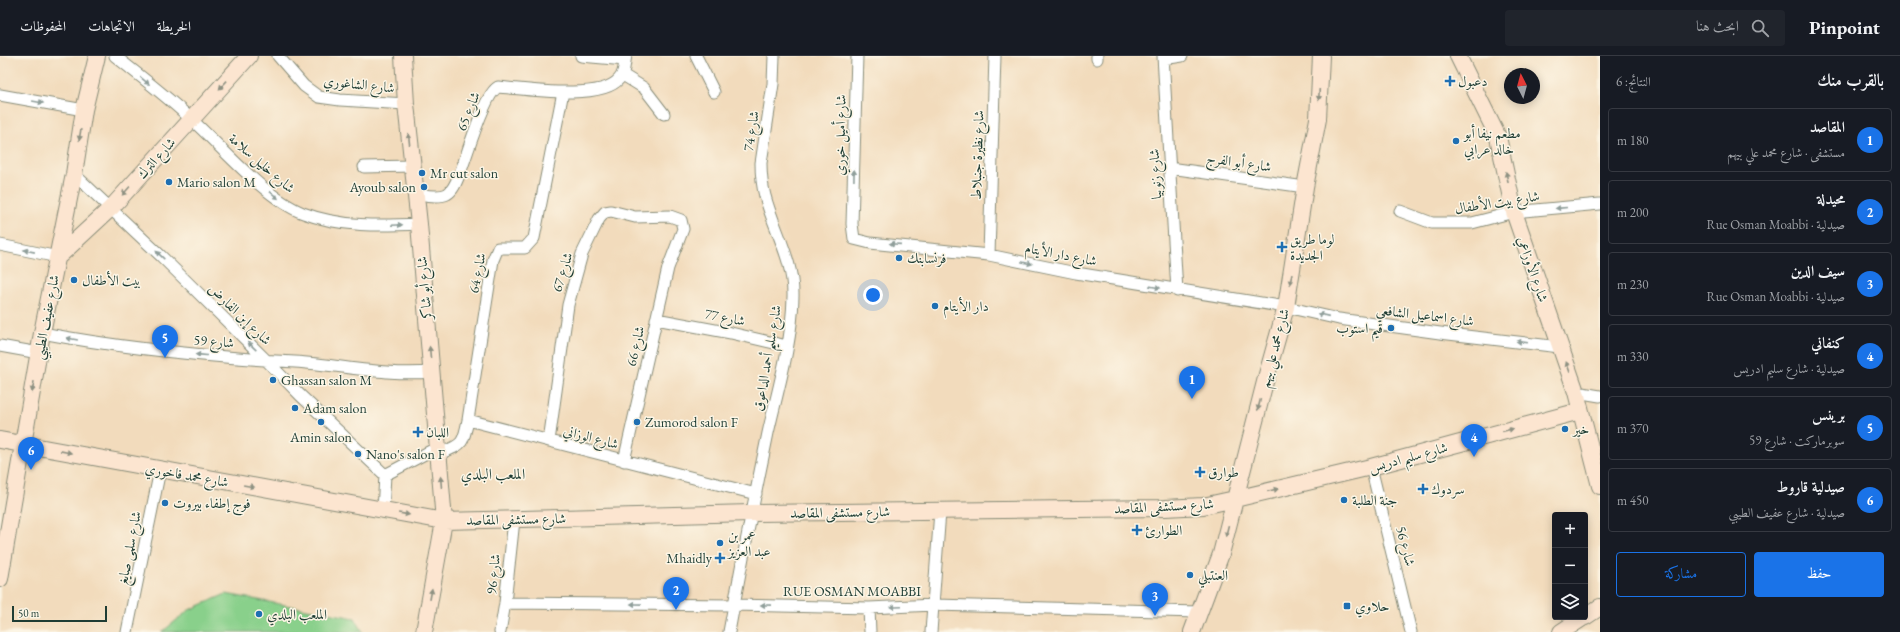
<!DOCTYPE html>
<html lang="ar">
<meta charset="utf-8">
<style>
:root{--surface:#171b24;--page:#20242c;--text:#f1f3f6;--muted:#9ea1a6;--line:#363941;--accent:#1a73e8}
body{margin:0;font-family:"EB Garamond",Amiri,serif;background:var(--page);color:var(--text);direction:rtl}
.controls{position:absolute;right:12px;bottom:12px;display:grid;overflow:hidden;border-radius:4px;box-shadow:0 2px 10px #0003}
.controls button{width:36px;height:36px;display:grid;place-items:center;padding:0;border:0;border-bottom:1px solid var(--line);background:var(--surface);color:var(--text);font:20px sans-serif}
.compass{position:absolute;left:1504px;top:12px;width:36px;height:36px;border-radius:50%;background:var(--surface);box-shadow:0 2px 10px #0003;rotate:354deg}
.scale{position:absolute;left:12px;bottom:10px;width:95px;box-sizing:border-box;padding-left:4px;border:2px solid #1f3d34;border-top:0;font-size:11px;line-height:14px;white-space:nowrap;color:#1f3d34;-webkit-text-stroke:3px #fcf5e5;paint-order:stroke}
.you{position:absolute;left:873px;top:239px;width:14px;height:14px;margin:-10px;border:3px solid #fff;border-radius:50%;background:#1a73e8;box-shadow:0 0 0 6px #1a73e833}
.badge{display:grid;place-items:center;width:26px;height:26px;border-radius:50%;background:var(--accent);color:#fff;font-size:13px;font-weight:700}
.pin{position:absolute;translate:-50% -33px;filter:drop-shadow(0 1px 2px #0008)}
.pin::after{content:'';position:absolute;top:21px;width:14px;height:12px;background:inherit;clip-path:polygon(0 0,100% 0,50% 100%)}
.list{margin:0;padding:0;list-style:none}
h2{display:flex;justify-content:space-between;align-items:center;height:52px;margin:0;padding:0 16px;font-size:17px}
h2 small{font-size:13px;font-weight:400;color:var(--muted)}
.list li{display:grid;grid-template-columns:26px 1fr auto;gap:12px;align-items:center;box-sizing:border-box;height:64px;margin:0 8px 8px;padding:0 8px;border:1px solid var(--line);border-radius:4px}
.list b{display:block;font-size:15px;white-space:nowrap}
.list p{margin:0;font-size:13px;white-space:nowrap;color:var(--muted)}
.list em{font-size:13px;font-style:normal;color:var(--muted)}
.actions{display:flex;gap:8px;padding:12px 16px}
.actions a{flex:1;padding:9px 0;border:1px solid var(--accent);border-radius:4px;text-align:center;font-size:14px;color:var(--accent)}
.actions .main{background:var(--accent);color:#fff}
.icon{flex:none;width:22px;height:22px;fill:none;stroke:currentColor;stroke-width:2;stroke-linecap:round;stroke-linejoin:round}
.map{position:relative;flex:none;width:1600px;height:576px;overflow:hidden;direction:ltr}
header{display:flex;align-items:center;gap:24px;box-sizing:border-box;height:56px;padding:0 20px;background:var(--surface);border-bottom:1px solid var(--line)}
header strong{font-size:19px}
nav{display:flex;gap:22px;margin-inline-start:auto;font-size:14px}
.search{width:280px;height:36px;background:var(--page);display:flex;align-items:center;gap:10px;box-sizing:border-box;padding:0 14px;border-radius:4px;color:var(--muted);font-size:15px}
main{display:flex}
aside{flex:1;background:var(--surface)}
.map>svg:first-child{display:block}
.green{fill:#89d08b;stroke:#548660}
.lines{fill:none;stroke-linecap:round;stroke-linejoin:round}
.street-casing{stroke:#888c78;stroke-width:13}
.secondary-casing{stroke:#888c78;stroke-width:18}
.street{stroke:#fff;stroke-width:11}
.secondary{stroke:#fce5d0;stroke-width:16}
.oneway{fill:#8f9e9a}
.oneway2{fill:#8e9182}
.poi-dot{fill:#1f6fb2;stroke:#fcf5e5;stroke-width:1.5}
.labels{text-anchor:middle;dominant-baseline:central;stroke-width:3;stroke-linejoin:round;paint-order:stroke}
.poi-label{font-size:14px;fill:#1f3d34;stroke:#fcf5e5;text-anchor:start}
.street-label{font-size:14px;fill:#1f3d34;stroke:#fcf5e5}
.neighbourhood-label{font-size:15px;fill:#1f3d34;stroke:#fcf5e5}
</style>
<header>
<strong>Pinpoint</strong>
<div class="search"><svg class="icon" aria-label="search" viewBox="0 0 24 24"><circle cx="10" cy="10" r="6"/><path d="M15 15l6 6"/></svg>ابحث هنا</div>
<nav><a>الخريطة</a><a>الاتجاهات</a><a>المحفوظات</a></nav>
</header>
<main>
<aside>
<h2>بالقرب منك<small>النتائج: 6</small></h2>
<ul class="list">
<li><span class="badge">1</span><div><b>المقاصد</b><p>مستشفى · شارع محمد علي بيهم</p></div><em>180 m</em></li>
<li><span class="badge">2</span><div><b>محيدلة</b><p>صيدلية · Rue Osman Moabbi</p></div><em>200 m</em></li>
<li><span class="badge">3</span><div><b>سيف الدين</b><p>صيدلية · Rue Osman Moabbi</p></div><em>230 m</em></li>
<li><span class="badge">4</span><div><b>كنفاني</b><p>صيدلية · شارع سليم ادريس</p></div><em>330 m</em></li>
<li><span class="badge">5</span><div><b>برينس</b><p>سوبرماركت · شارع 59</p></div><em>370 m</em></li>
<li><span class="badge">6</span><div><b>صيدلية قاروط</b><p>صيدلية · شارع عفيف الطيبي</p></div><em>450 m</em></li>
</ul>
<div class="actions"><a class="main">حفظ</a><a>مشاركة</a></div>
</aside>
<div class="map">
<svg width="1600" height="576" viewBox="0 0 1600 576">
<rect width="100%" height="100%" fill="#fcf5e5"/>
<filter id="ink" filterUnits="userSpaceOnUse"><feTurbulence type="fractalNoise" baseFrequency=".025" numOctaves="2"/><feDisplacementMap in="SourceGraphic" scale="8" xChannelSelector="R" yChannelSelector="G"/><feConvolveMatrix kernelMatrix="1 2 1 2 8 2 1 2 1" color-interpolation-filters="sRGB"/></filter>
<filter id="wash" filterUnits="userSpaceOnUse"><feTurbulence type="fractalNoise" baseFrequency=".012" numOctaves="4" result="noise"/><feDisplacementMap in="SourceGraphic" scale="16" xChannelSelector="R" yChannelSelector="G"/><feGaussianBlur stdDeviation="0.9" result="paint"/><feColorMatrix in="noise" values="0 0 0 0 0 0 0 0 0 0 0 0 0 0 0 0 0 1.4 0 .05"/><feComposite in="paint" operator="in"/></filter>
<g filter="url(#wash)">
<rect width="100%" height="100%" fill="#f2dbbc"/>
<path class="green" d="M226,538L355,562L363,576H162L189,554Z"/>
</g>
<g filter="url(#ink)">
<g class="lines">
<defs>
<path id="street" d="M115,0C141,21 168,41 192,64C223,92 265,142 303,157C340,171 380,170 419,168
M278,0L304,30L319,41L340,44L406,48
M581,0L625,4
M696,0L714,36
M857,0L852,168L854,183L870,187L989,199L1076,217L1286,251L1339,263L1440,277L1560,291
M1163,0L1177,235
M1097,3V0
M1163,3L1182,0
M623,19L644,32L664,58
M0,39L84,54
M364,111L412,110
M1170,112L1305,131
M74,118L161,200L267,305L300,339L385,419L383,455
M416,138C425,139 439,142 447,138C454,134 457,124 460,117C467,100 484,38 498,31C524,33 601,45 619,23C625,17 624,8 626,0
M1400,155L1432,167H1472L1514,156L1600,148
M0,189L58,201
M989,199L995,0
M656,263L731,277L787,290
M42,277C126,293 211,301 295,306C341,309 385,320 431,316
M0,290L39,297
M1576,336L1600,340
M468,364L493,204L498,192H525L534,182L563,36
M549,385L568,249L582,198L599,163L605,156L611,155L635,161L670,160L681,164L683,173L668,212L624,405
M439,398C462,388 463,390 468,364L756,438
M1371,411L1411,576
M385,419L438,391
M505,547L734,549L869,552L934,549L1198,556
M869,552L870,576
M127,576L160,414
M500,576L505,547L514,464
M729,576C741,510 754,444 768,377C778,333 792,287 793,241C794,205 774,174 765,140C762,129 761,118 761,107L773,28L774,0
M931,576L940,455"/>
<path id="secondary" d="M403,0L406,48L419,168L444,465L424,576
M1458,0L1498,81L1514,156L1576,336L1600,430
M58,201L111,152L249,0
M0,384L444,465L751,457L1165,452L1203,450L1235,443L1371,411L1580,355
M0,523L42,277L74,118L84,54L97,0
M1585,561L1600,551
M1192,576L1221,498L1266,322L1286,251L1305,131L1318,63L1321,0
M1561,576L1584,561"/>
</defs>
<use href="#street" class="street-casing"/>
<use href="#secondary" class="secondary-casing"/>
<use href="#street" class="street"/>
<use href="#secondary" class="secondary"/>
</g>
<defs><path id="oneway-solid" d="M-6-.8H1V-3.2L6.5 0L1 3.2V.8H-6Z"/></defs>
<g class="oneway">
<use href="#oneway-solid" transform="translate(145 25) rotate(39)"/>
<use href="#oneway-solid" transform="translate(38 46) rotate(10)"/>
<use href="#oneway-solid" transform="translate(854 119) rotate(-89)"/>
<use href="#oneway-solid" transform="translate(274 139) rotate(40)"/>
<use href="#oneway-solid" transform="translate(1561 152) rotate(175)"/>
<use href="#oneway-solid" transform="translate(397 169) rotate(-2)"/>
<use href="#oneway-solid" transform="translate(895 188) rotate(-176)"/>
<use href="#oneway-solid" transform="translate(29 195) rotate(-169)"/>
<use href="#oneway-solid" transform="translate(160 199) rotate(-136)"/>
<use href="#oneway-solid" transform="translate(1027 207) rotate(12)"/>
<use href="#oneway-solid" transform="translate(1155 231) rotate(10)"/>
<use href="#oneway-solid" transform="translate(1323 259) rotate(-167)"/>
<use href="#oneway-solid" transform="translate(72 283) rotate(-170)"/>
<use href="#oneway-solid" transform="translate(1522 286) rotate(-173)"/>
<use href="#oneway-solid" transform="translate(252 290) rotate(-136)"/>
<use href="#oneway-solid" transform="translate(201 299) rotate(-175)"/>
<use href="#oneway-solid" transform="translate(636 548) rotate(-179)"/>
<use href="#oneway-solid" transform="translate(766 549) rotate(-179)"/>
<use href="#oneway-solid" transform="translate(896 551) rotate(178)"/>
</g>
<g class="oneway2">
<use href="#oneway-solid" transform="translate(223 29) rotate(133)"/>
<use href="#oneway-solid" transform="translate(1319 39) rotate(93)"/>
<use href="#oneway-solid" transform="translate(80 79) rotate(99)"/>
<use href="#oneway-solid" transform="translate(409 83) rotate(-96)"/>
<use href="#oneway-solid" transform="translate(1507 121) rotate(-102)"/>
<use href="#oneway-solid" transform="translate(126 135) rotate(132)"/>
<use href="#oneway-solid" transform="translate(1291 223) rotate(99)"/>
<use href="#oneway-solid" transform="translate(430 296) rotate(-95)"/>
<use href="#oneway-solid" transform="translate(1568 311) rotate(-110)"/>
<use href="#oneway-solid" transform="translate(33 331) rotate(100)"/>
<use href="#oneway-solid" transform="translate(1259 349) rotate(104)"/>
<use href="#oneway-solid" transform="translate(1508 374) rotate(-15)"/>
<use href="#oneway-solid" transform="translate(66 396) rotate(11)"/>
<use href="#oneway-solid" transform="translate(441 426) rotate(-95)"/>
<use href="#oneway-solid" transform="translate(249 430) rotate(10)"/>
<use href="#oneway-solid" transform="translate(1273 434) rotate(-13)"/>
<use href="#oneway-solid" transform="translate(404 458) rotate(9)"/>
<use href="#oneway-solid" transform="translate(1227 475) rotate(104)"/>
<use href="#oneway-solid" transform="translate(431 538) rotate(-80)"/>
</g>
</g>
<g class="poi-dot">
<path d="M1448 19h4v4h4v4h-4v4h-4v-4h-4v-4h4z"/>
<circle cx="1456" cy="85" r="4"/>
<circle cx="422" cy="117" r="4"/>
<circle cx="169" cy="126" r="4"/>
<circle cx="424" cy="131" r="4"/>
<path d="M1280 185h4v4h4v4h-4v4h-4v-4h-4v-4h4z"/>
<circle cx="899" cy="202" r="4"/>
<circle cx="74" cy="224" r="4"/>
<circle cx="935" cy="250" r="4"/>
<circle cx="1391" cy="272" r="4"/>
<circle cx="273" cy="324" r="4"/>
<circle cx="295" cy="352" r="4"/>
<circle cx="321" cy="366" r="4"/>
<circle cx="637" cy="366" r="4"/>
<circle cx="1565" cy="373" r="4"/>
<path d="M416 370h4v4h4v4h-4v4h-4v-4h-4v-4h4z"/>
<circle cx="358" cy="398" r="4"/>
<path d="M1198 410h4v4h4v4h-4v4h-4v-4h-4v-4h4z"/>
<path d="M1421 427h4v4h4v4h-4v4h-4v-4h-4v-4h4z"/>
<circle cx="1344" cy="444" r="4"/>
<circle cx="165" cy="447" r="4"/>
<path d="M1135 468h4v4h4v4h-4v4h-4v-4h-4v-4h4z"/>
<circle cx="720" cy="487" r="4"/>
<path d="M718 496h4v4h4v4h-4v4h-4v-4h-4v-4h4z"/>
<circle cx="1190" cy="519" r="4"/>
<rect x="1343" y="546" width="8" height="8" rx="2"/>
<circle cx="259" cy="558" r="4"/>
</g>
<g class="labels">
<g class="poi-label">
<text x="1458" y="25">دعبول</text>
<text x="1464" y="77">مطعم نيفا أبو<tspan x="1464" dy="16">خالد عرابي</tspan></text>
<text x="430" y="117">Mr cut salon</text>
<text x="177" y="126">Mario salon M</text>
<text x="416" y="131" text-anchor="end">Ayoub salon</text>
<text x="1290" y="183">لوما طريق<tspan x="1290" dy="16">الجديدة</tspan></text>
<text x="907" y="202">فرنسابنك</text>
<text x="82" y="224">بيت الأطفال</text>
<text x="943" y="250">دار الأيتام</text>
<text x="1383" y="272" text-anchor="end">قيم استوب</text>
<text x="281" y="324">Ghassan salon M</text>
<text x="303" y="352">Adam salon</text>
<text x="645" y="366">Zumorod salon F</text>
<text x="1573" y="373">خير</text>
<text x="426" y="376">اللبان</text>
<text x="321" y="381" text-anchor="middle">Amin salon</text>
<text x="366" y="398">Nano's salon F</text>
<text x="1208" y="416">طوارق</text>
<text x="1431" y="433">سردوك</text>
<text x="1352" y="444">جنة الطلبة</text>
<text x="173" y="447">فوج إطفاء بيروت</text>
<text x="1145" y="474">الطوارئ</text>
<text x="728" y="479">عمر بن<tspan x="728" dy="16">عبد العزيز</tspan></text>
<text x="712" y="502" text-anchor="end">Mhaidly</text>
<text x="1198" y="519">العنتبلي</text>
<text x="1355" y="550">حلاوي</text>
<text x="267" y="558">الملعب البلدي</text>
</g>
<g class="street-label">
<text transform="translate(359 28) rotate(6)">شارع الشاغوري</text>
<text transform="translate(468 55) rotate(-68)">شارع 65</text>
<text transform="translate(751 75) rotate(-81)">شارع 74</text>
<text transform="translate(840 79) rotate(-89)">شارع أميل خوري</text>
<text transform="translate(977 99) rotate(-88)">شارع نظيرة جنبلاط</text>
<text transform="translate(156 102) rotate(-48)">شارع الترك</text>
<text transform="translate(1239 106) rotate(8)">شارع أبو الفرج</text>
<text transform="translate(262 107) rotate(41)">شارع خليل سلامة</text>
<text transform="translate(1155 118) rotate(-93)">شارع زنوبيا</text>
<text transform="translate(1497 146) rotate(-9)">شارع بيت الأطفال</text>
<text transform="translate(1061 198) rotate(11)">شارع دار الأيتام</text>
<text transform="translate(1533 213) rotate(71)">شارع الأوزاعي</text>
<text transform="translate(562 216) rotate(-73)">شارع 67</text>
<text transform="translate(477 217) rotate(-79)">شارع 64</text>
<text transform="translate(424 232) rotate(-95)">شارع أبو شاكر</text>
<text transform="translate(240 258) rotate(44)">شارع إبن الفارض</text>
<text transform="translate(1425 259) rotate(7)">شارع اسماعيل الشافعي</text>
<text transform="translate(46 261) rotate(-79)">شارع عفيف الطيبي</text>
<text transform="translate(725 261) rotate(11)">شارع 77</text>
<text transform="translate(214 285) rotate(5)">شارع 59</text>
<text transform="translate(635 290) rotate(-77)">شارع 66</text>
<text transform="translate(1274 292) rotate(-75)">شارع محمد علي بيهم</text>
<text transform="translate(767 302) rotate(-80)">شارع سليم أحمد الداعوق</text>
<text transform="translate(591 381) rotate(15)">شارع الوزاني</text>
<text transform="translate(1408 401) rotate(-15)">شارع سليم ادريس</text>
<text transform="translate(187 419) rotate(10)">شارع محمد فاخوري</text>
<text transform="translate(1164 450) rotate(-3)">شارع مستشفى المقاصد</text>
<text transform="translate(840 456) rotate(-1)">شارع مستشفى المقاصد</text>
<text transform="translate(516 463) rotate(-1)">شارع مستشفى المقاصد</text>
<text transform="translate(1406 490) rotate(76)">شارع 56</text>
<text transform="translate(129 492) rotate(-79)">شارع سلمى صايغ</text>
<text transform="translate(493 518) rotate(-84)">شارع 96</text>
<text x="852" y="535">RUE OSMAN MOABBI</text>
</g>
<g class="neighbourhood-label">
<text x="493" y="417">الملعب البلدي</text>
</g>
</g>
</svg>
<div class="controls">
<button>+</button>
<button>−</button>
<button><svg class="icon" aria-label="layers" viewBox="0 0 24 24"><path d="M12 4l9 5-9 5-9-5zM3 14l9 5 9-5"/></svg></button>
</div>
<svg class="compass" viewBox="-18 -18 36 36"><path d="M0-13l5 13h-10z" fill="#e53935"/><path d="M0 13l5-13h-10z" fill="#9ea1a6"/></svg>
<div class="scale">50 m</div>
<div class="you"></div>
<div class="pin badge" style="left:1192px;top:343px">1</div>
<div class="pin badge" style="left:676px;top:554px">2</div>
<div class="pin badge" style="left:1155px;top:560px">3</div>
<div class="pin badge" style="left:1474px;top:401px">4</div>
<div class="pin badge" style="left:165px;top:302px">5</div>
<div class="pin badge" style="left:31px;top:414px">6</div>
</div>
</main>
